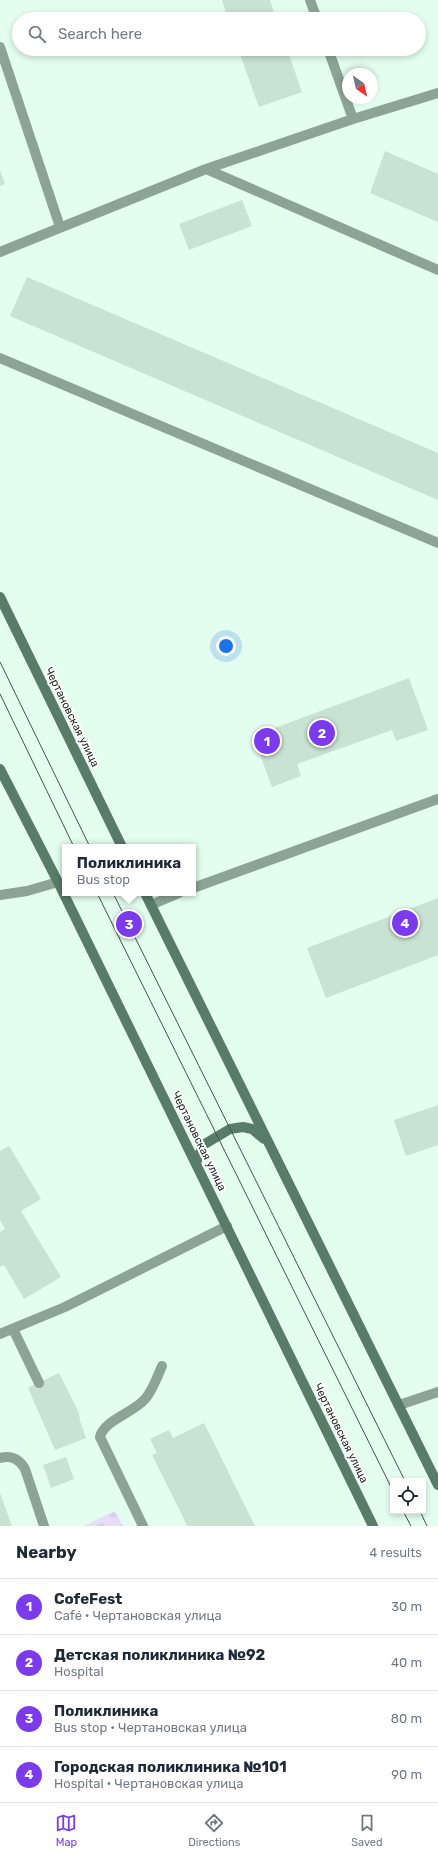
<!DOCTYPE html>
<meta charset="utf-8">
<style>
:root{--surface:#fff;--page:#f6f6f7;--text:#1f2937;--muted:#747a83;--line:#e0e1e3;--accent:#7c3aed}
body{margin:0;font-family:Rubik,sans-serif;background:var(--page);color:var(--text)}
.controls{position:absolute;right:12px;bottom:12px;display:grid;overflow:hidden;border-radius:0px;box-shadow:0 2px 6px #0003}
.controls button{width:36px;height:36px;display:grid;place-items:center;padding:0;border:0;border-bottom:1px solid var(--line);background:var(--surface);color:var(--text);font:20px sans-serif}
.compass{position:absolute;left:342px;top:68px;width:36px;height:36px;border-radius:50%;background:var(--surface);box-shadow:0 2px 6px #0003;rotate:146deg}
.you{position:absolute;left:226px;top:646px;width:14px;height:14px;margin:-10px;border:3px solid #fff;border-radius:50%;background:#1a73e8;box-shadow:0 0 0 6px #1a73e833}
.badge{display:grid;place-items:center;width:26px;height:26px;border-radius:50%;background:var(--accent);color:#fff;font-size:13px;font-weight:700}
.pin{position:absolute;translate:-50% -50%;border:2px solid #fff;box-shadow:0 1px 4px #0006}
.popup{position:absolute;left:62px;top:844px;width:134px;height:52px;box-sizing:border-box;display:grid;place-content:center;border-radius:0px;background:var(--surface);filter:drop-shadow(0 1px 3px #0005);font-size:13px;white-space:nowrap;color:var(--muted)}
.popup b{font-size:15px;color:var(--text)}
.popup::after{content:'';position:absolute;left:50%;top:100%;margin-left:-8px;border:8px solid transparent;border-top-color:var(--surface)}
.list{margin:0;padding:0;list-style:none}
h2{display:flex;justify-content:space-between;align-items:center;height:52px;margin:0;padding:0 16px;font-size:17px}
h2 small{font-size:13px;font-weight:400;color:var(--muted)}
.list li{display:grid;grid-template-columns:26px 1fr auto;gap:12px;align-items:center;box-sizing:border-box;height:56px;padding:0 16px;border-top:1px solid var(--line)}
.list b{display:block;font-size:15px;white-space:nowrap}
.list p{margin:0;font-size:13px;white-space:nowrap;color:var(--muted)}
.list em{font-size:13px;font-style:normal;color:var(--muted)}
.icon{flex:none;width:22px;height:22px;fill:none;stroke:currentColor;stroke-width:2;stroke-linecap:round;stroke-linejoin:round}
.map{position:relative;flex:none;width:438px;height:1526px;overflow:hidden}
.search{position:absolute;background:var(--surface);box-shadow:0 2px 6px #0003;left:12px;right:12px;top:12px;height:44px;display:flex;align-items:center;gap:10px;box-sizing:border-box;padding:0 14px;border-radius:22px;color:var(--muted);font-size:15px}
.sheet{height:276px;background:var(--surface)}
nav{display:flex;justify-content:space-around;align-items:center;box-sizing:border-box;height:56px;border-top:1px solid var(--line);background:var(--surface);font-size:11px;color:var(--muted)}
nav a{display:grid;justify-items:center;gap:2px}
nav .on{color:var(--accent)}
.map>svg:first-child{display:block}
.park{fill:url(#park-tufts)}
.building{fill:#c8e2d3}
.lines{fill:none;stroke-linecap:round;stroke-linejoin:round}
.lane{stroke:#8ca496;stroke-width:10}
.secondary{stroke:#597c69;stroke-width:10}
.tram{stroke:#46544c;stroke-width:1}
.labels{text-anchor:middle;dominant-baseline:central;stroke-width:4;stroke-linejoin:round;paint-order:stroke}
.street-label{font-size:11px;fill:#202a24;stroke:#fff}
</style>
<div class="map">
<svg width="438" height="1526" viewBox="0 0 438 1526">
<defs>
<pattern id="park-tufts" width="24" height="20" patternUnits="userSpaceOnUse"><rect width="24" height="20" fill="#e7dcfb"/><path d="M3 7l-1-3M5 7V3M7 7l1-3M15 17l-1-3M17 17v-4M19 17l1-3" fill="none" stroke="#c6bdd7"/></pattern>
</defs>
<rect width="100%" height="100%" fill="#e3fdee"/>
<path class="park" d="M115,1511L123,1526H84Z"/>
<path class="building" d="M222,0H270L276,19H228Z
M238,49H287L302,92L259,107Z
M385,151L438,174V222L370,193Z
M0,170L5,184L0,186Z
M242,200L252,226L189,250L179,224Z
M27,277L438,453V500L10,316Z
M409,678L428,730L396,741L392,730L297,764L301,776L272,787L253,736Z
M438,898V955L326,998L307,948Z
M438,1105V1145L406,1156L394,1120Z
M9,1146L41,1199L21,1211L61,1277L24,1299L4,1265L0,1267V1232L5,1229L0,1220V1151Z
M59,1373L79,1413L80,1421L86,1438L55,1450L28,1388Z
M204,1423L255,1526H187L183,1517L152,1455L157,1453L150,1439L169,1430L173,1438Z
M66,1457L74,1479L51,1488L43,1465Z
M0,1493L12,1526H0Z"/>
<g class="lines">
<path class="lane" d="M310,0L317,19
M0,47L60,227
M328,49L353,119
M206,169L438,270
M0,252L206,169L353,119L438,93
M0,358L438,543
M193,888L438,799
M0,895L27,891L58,882
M151,905L179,893
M13,1329L39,1383
M0,1334L65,1307L227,1226
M399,1405L438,1392
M0,1458C12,1455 19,1459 25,1469L44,1526
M143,1526L100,1437C103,1421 133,1413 145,1399C153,1390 157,1377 162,1366"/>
<path class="secondary" d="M0,597L122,847
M0,769L58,882L373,1526
M145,893L438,1485
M196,1163L203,1145L230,1129L243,1127L252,1129L264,1139"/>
<path class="tram" d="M0,662L90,847
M0,694L74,847
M97,893L393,1491
M113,893L405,1481
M403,1511L411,1526
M420,1511L427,1526"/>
</g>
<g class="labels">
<g class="street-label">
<text transform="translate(72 717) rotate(64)">Чертановская улица</text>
<text transform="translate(199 1141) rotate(64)">Чертановская улица</text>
<text transform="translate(341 1433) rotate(64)">Чертановская улица</text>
</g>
</g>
</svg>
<div class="controls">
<button><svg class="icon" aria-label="locate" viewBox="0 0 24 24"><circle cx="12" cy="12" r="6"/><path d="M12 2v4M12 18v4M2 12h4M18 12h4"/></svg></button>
</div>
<svg class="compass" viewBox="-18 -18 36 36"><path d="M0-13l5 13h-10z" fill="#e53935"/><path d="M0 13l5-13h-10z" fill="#747a83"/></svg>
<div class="you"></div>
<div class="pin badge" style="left:267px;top:741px">1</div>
<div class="pin badge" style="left:322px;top:733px">2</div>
<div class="pin badge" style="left:129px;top:924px">3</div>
<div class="popup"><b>Поликлиника</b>Bus stop</div>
<div class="pin badge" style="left:405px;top:923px">4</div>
<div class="search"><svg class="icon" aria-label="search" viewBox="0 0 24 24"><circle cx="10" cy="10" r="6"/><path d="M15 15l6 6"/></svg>Search here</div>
</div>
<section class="sheet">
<h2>Nearby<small>4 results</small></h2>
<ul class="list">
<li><span class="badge">1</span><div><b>CofeFest</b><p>Café · Чертановская улица</p></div><em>30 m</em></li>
<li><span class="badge">2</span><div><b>Детская поликлиника №92</b><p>Hospital</p></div><em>40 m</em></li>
<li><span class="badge">3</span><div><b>Поликлиника</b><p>Bus stop · Чертановская улица</p></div><em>80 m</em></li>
<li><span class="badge">4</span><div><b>Городская поликлиника №101</b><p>Hospital · Чертановская улица</p></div><em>90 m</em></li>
</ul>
</section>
<nav>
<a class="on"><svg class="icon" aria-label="map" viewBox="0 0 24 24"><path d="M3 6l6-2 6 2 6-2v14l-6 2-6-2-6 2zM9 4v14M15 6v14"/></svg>Map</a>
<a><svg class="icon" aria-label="directions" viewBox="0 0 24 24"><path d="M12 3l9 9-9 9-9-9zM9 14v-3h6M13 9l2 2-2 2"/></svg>Directions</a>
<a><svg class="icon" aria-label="saved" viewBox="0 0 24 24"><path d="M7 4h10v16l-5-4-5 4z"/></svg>Saved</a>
</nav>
